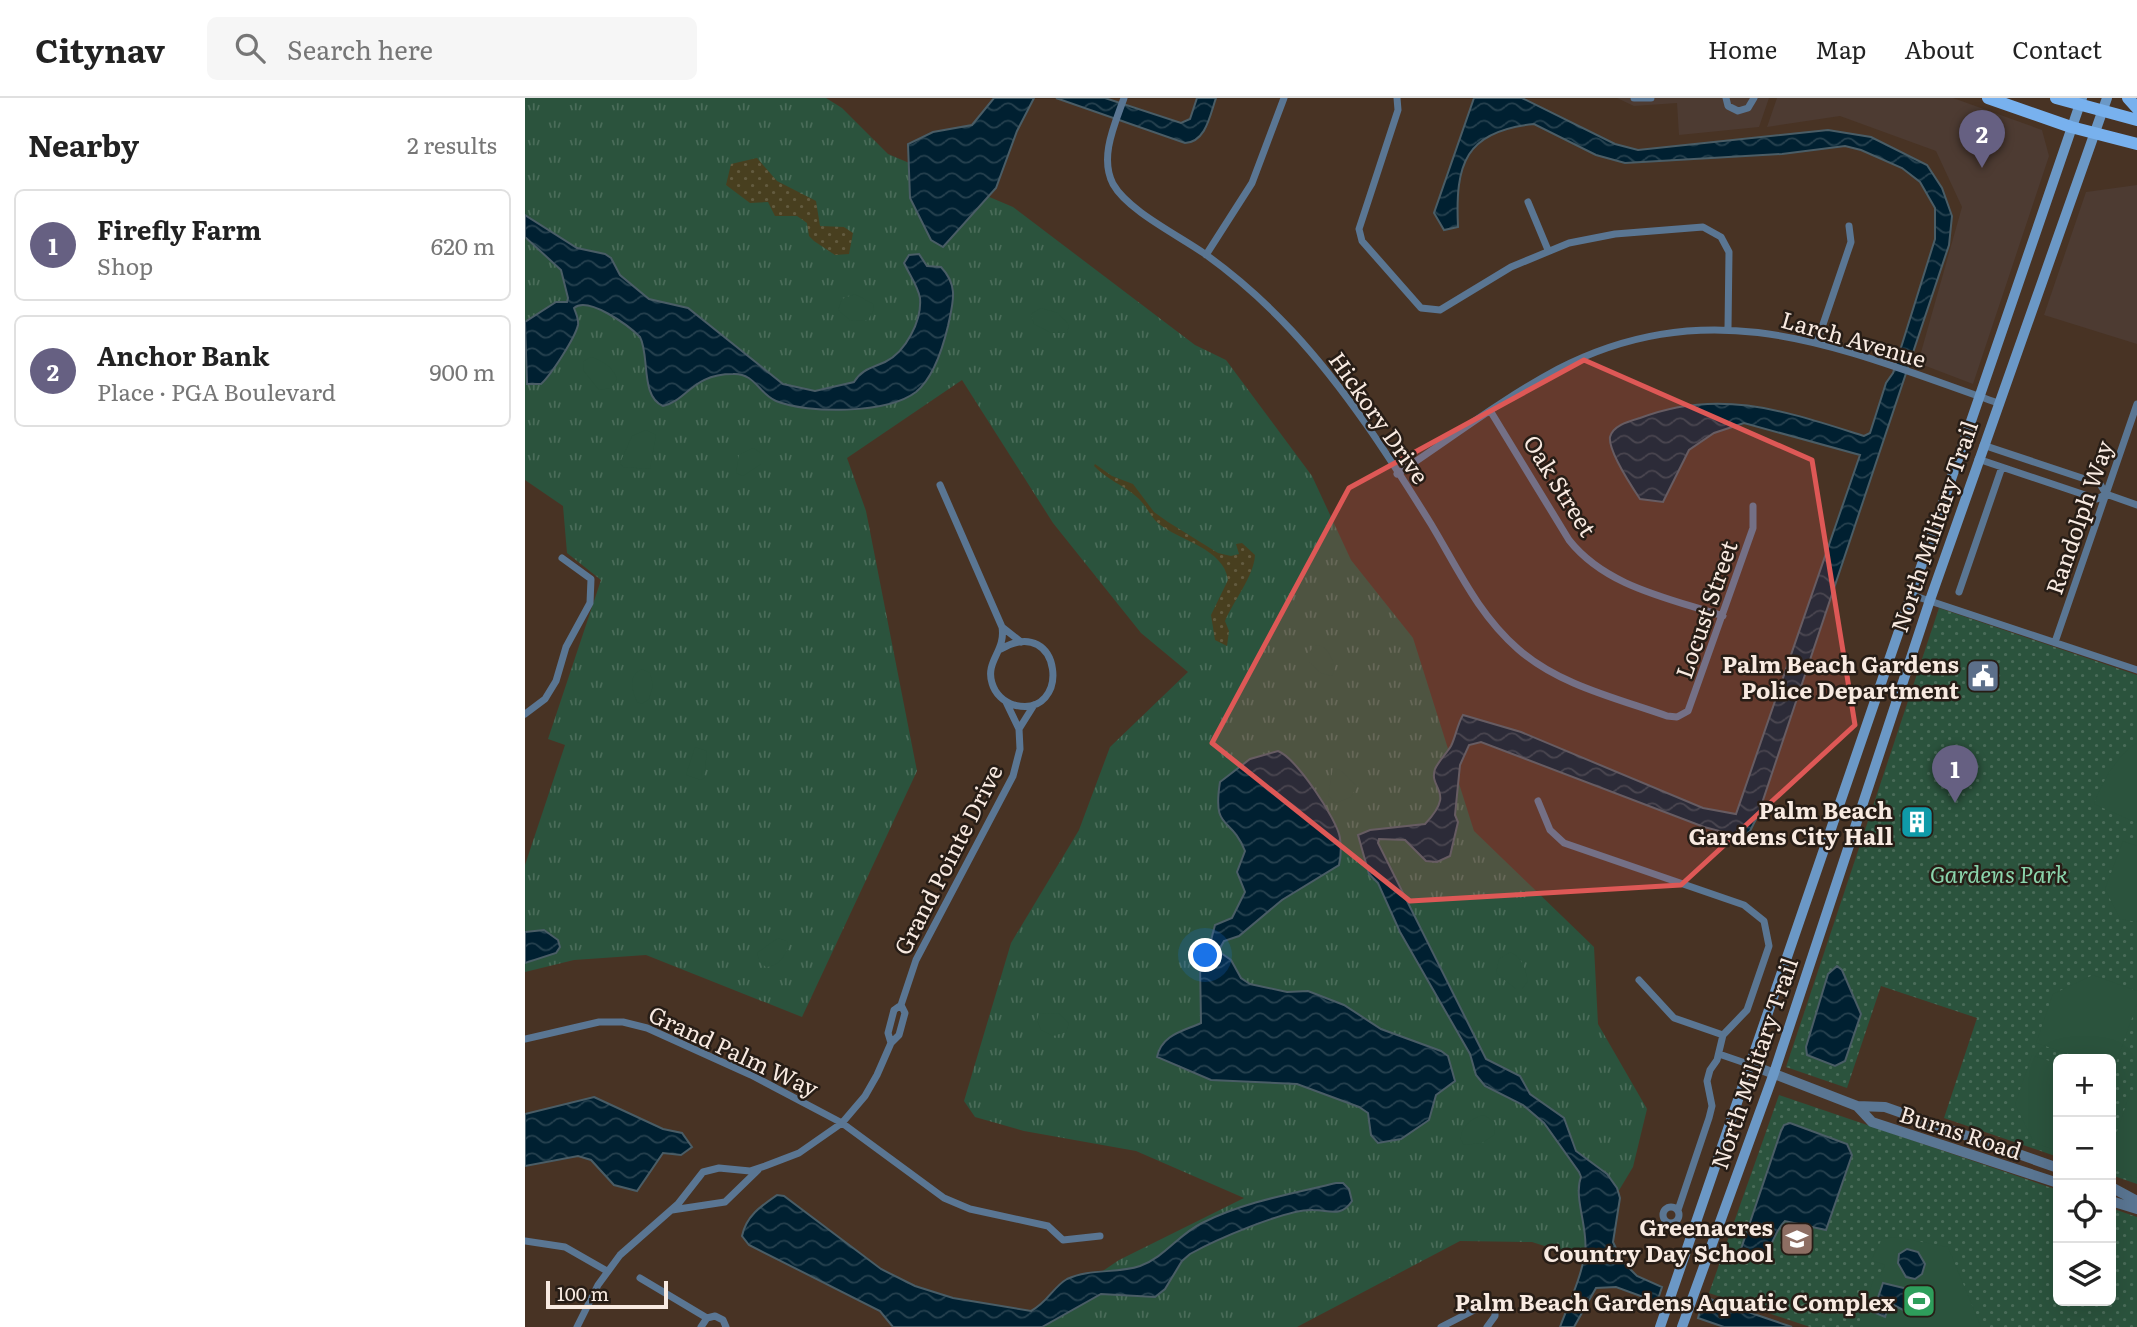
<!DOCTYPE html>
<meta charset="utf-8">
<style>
:root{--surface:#fff;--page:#f6f6f6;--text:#222;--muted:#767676;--line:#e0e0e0;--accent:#666082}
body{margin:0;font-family:Literata,serif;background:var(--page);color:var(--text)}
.controls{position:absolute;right:21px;bottom:21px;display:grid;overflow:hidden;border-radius:10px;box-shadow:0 7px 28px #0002}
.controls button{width:63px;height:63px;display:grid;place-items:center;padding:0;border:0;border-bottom:2px solid var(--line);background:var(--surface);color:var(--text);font:35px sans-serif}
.scale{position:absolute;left:21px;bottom:18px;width:122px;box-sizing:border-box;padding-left:7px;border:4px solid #f8eae1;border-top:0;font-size:19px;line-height:24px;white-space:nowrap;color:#f8eae1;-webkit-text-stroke:5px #271d16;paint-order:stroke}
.you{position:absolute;left:681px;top:858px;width:24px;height:24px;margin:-18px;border:5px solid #fff;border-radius:50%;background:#1a73e8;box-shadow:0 0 0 10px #1a73e833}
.badge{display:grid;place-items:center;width:46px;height:46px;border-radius:50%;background:var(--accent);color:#fff;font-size:23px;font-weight:700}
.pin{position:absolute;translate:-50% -58px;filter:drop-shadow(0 2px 4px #0008)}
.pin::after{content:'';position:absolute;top:37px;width:24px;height:21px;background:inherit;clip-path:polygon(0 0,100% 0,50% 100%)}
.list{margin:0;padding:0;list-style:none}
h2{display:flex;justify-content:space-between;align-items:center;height:91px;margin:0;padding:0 28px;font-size:30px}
h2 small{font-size:23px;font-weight:400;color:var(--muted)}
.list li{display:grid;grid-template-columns:46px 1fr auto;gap:21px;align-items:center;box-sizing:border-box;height:112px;margin:0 14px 14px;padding:0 14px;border:2px solid var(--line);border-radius:10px}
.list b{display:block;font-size:26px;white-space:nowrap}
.list p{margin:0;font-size:23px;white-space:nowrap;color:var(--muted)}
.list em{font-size:23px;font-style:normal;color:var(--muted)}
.icon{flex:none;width:38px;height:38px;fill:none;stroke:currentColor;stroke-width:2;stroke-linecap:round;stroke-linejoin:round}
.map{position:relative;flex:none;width:1612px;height:1229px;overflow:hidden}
header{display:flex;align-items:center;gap:42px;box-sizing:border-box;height:98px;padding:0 35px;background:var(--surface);border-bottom:2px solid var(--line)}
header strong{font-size:33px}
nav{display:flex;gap:38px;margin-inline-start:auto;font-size:24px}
.search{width:490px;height:63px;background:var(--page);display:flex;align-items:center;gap:18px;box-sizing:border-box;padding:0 24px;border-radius:10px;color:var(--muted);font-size:26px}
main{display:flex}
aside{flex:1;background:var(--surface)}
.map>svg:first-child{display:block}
.commercial{fill:#4d3b32}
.grass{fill:url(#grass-tufts)}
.sand{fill:url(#sand-dots)}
.park{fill:url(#park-dots)}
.pitch{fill:#2b533d}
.water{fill:url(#water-waves);stroke:#4a5d66;stroke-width:2}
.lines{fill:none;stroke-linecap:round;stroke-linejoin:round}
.minor{stroke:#5a7693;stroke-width:7}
.tertiary{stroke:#5a7693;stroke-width:10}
.secondary{stroke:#6b98c6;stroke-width:10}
.primary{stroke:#78b1ee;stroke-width:12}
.marked{fill:#de5856;fill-opacity:0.2;stroke:#de5856;stroke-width:5;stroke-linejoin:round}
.labels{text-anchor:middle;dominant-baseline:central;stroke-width:5;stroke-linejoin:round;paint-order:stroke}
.street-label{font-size:23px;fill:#f8eae1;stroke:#271d16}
.poi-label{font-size:23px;font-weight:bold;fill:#f8eae1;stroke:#271d16;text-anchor:end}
.park-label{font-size:23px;font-style:italic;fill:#8bd5ac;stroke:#271d16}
</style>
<header>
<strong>Citynav</strong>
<div class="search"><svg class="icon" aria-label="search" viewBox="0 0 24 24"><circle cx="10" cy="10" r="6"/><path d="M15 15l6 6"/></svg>Search here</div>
<nav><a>Home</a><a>Map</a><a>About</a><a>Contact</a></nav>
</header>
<main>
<aside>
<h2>Nearby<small>2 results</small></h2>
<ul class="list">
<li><span class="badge">1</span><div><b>Firefly Farm</b><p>Shop</p></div><em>620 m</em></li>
<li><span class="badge">2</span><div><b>Anchor Bank</b><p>Place · PGA Boulevard</p></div><em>900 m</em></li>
</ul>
</aside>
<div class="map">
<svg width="1612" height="1229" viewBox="0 0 1612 1229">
<defs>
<pattern id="grass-tufts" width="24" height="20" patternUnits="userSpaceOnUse" patternTransform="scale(1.75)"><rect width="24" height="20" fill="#2b533d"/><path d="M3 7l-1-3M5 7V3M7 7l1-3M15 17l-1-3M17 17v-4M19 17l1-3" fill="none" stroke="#4a6c59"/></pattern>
<pattern id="sand-dots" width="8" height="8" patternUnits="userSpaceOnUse" patternTransform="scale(1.75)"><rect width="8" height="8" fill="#483f1f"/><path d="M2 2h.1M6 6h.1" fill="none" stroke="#635b3f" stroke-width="1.8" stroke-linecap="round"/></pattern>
<pattern id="park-dots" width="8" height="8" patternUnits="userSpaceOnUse" patternTransform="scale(1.75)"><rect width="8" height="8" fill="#2b533d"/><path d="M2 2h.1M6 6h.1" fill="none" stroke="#4a6c59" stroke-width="1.8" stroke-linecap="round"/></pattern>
<pattern id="water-waves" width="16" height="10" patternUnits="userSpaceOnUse" patternTransform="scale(1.75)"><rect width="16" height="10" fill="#002031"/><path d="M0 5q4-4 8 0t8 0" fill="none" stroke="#26414f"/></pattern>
</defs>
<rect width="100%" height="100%" fill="#483324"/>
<path class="commercial" d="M1092,0H1244L1234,29L1154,37L1152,5L1109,8Z
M1252,0H1428L1517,32L1524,58L1448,286L1393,265L1437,109L1411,53L1315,18L1242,29Z
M1612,87V246L1519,217L1561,94Z"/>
<path class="grass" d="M0,0H301L317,10L363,56L488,109L670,247L701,262L787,378L826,462L888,540L949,733L1069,849L1073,926L1122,1011L1108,1069L1054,1159L1007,1144L935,1143L772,1229H495L594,1162L719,1100L611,1053L499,1033L450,1019L439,1003L486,845L554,732L585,649L663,574L616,535L528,425L437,282L322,360L341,413L392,673L277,919L121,857L49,862L0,874V767L40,647L23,641L76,482L42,455L38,408L0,382Z"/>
<path class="sand" d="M232,60L252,83L291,103L295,128L319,129L328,135L324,156L310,157L289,143L284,138L282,125L272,118H250L243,104L225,105L201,87L206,66Z
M570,366L587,378L608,386L629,414L643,424L693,455L706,458L714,456L711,446L717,445L730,457C729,478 709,502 700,523L704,533L702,548L690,542L686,517L703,482C699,450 654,443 633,425C625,418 621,407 613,400C599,387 582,382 569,368Z"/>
<path class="park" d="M1414,510L1612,577V1086L1586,1077V961H1533V1059L1419,1020L1452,920L1356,888L1322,990L1261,969Z
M1254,997L1533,1092V1203H1586V1110L1612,1119V1229H1285L1184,1195Z"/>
<path class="pitch" d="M330,196L348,206L349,212L343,222L326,223L313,212L317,201Z
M516,210L533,215L544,227L542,235H526L509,226L506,216Z
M66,259C78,263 88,269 92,281L86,290L74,292L58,272L59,263Z
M121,332L131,337L125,371L98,369L95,365L107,338Z
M228,350L236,355V366L218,378L211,375L214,357Z
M791,547C803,547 807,561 810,570L807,578L796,575L784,564V554Z
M117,571L125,575L128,587L124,601L117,606L112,604C107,592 102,578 117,571Z
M1612,645V725L1569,706C1577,684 1591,658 1612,645Z
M170,649L182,653L179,680L176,682L161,677Z
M808,670L815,672L832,688L826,699L811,705L803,698Z
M1598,743L1612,748V824L1595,821L1580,791Z
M253,840L262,843C265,854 254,869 241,869L235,864L232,855Z
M985,854C997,859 1000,870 1003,883L997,891H991L971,875L974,861Z
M1568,877L1612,893V906L1590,968L1586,970V961H1559L1511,945L1528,896Z
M533,915L544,925L541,934L528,938L516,932L512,922L514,916Z
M1507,957L1533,966V1053L1509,1045L1490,1006Z
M1611,993H1612V1080L1586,1071V1051L1605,995Z
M959,1017L970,1025L969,1037L957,1045L939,1047L936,1042C935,1030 947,1019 959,1017Z
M1370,1139L1423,1149L1456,1229H1333L1349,1180L1356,1176L1360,1167L1346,1162L1357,1141Z"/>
<path class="water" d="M469,0H509L492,33L471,90L418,149L406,142L385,100L383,46L408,34L447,27Z
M531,0H580L656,25L665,21L672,0H691C685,17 681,44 660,45Z
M949,0H997L1090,46L1113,52L1303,32L1346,39L1402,67L1417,90L1427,118L1424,147L1233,717L1225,733L1217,739L1179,729L956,644L944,647L935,667L930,717L933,724L925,758L912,764L901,763L880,742L854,741L853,745L961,961L995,978L1005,996L1039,1020L1051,1053L1082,1076L1092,1090L1095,1100L1088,1144L1097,1163L1112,1178L1137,1189L1132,1204L1091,1189L1071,1190L1049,1229H1035C1044,1205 1056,1180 1060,1155C1064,1132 1048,1099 1056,1079L1054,1074L1019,1025L998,1007L960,988L951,977L945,956L875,834L853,785L844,776L833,737L845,732L900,726C932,692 903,692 910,671C913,664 921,656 926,648C931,638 932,627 938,617L996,634L1178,710L1211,716L1335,357L1219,325L1189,335L1164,352L1138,404L1115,401C1107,389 1083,353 1085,339C1088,327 1105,323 1115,320C1195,289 1263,314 1339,338L1345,335L1361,285L1368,275L1410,141V110L1395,84L1377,70L1336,52L1320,48L1257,56L1100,65L1071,57L1009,26C940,33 930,66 933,129L919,132L909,115Z
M0,117L52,150L80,156L86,160L95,177L124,201L163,210L258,286L290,293L329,284C337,271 347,270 360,264C381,254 397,222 395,200C393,188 384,176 379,165L384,157L394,156L402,168L416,169C434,188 428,204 423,228C418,249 408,280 391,294C362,316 283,316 251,303C234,296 230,275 208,276C167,276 163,302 138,308C115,298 125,258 115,239C103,227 63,198 49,210C51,216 54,221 53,227C50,240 26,277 16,286H2L0,224L31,204H42L43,200L36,172L0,139Z
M753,653C771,660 812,721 815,740C816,748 816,759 814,767L757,802L714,838L699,843L695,850L696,855L706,862L716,880L725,886L762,894L783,893L819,907L856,931L916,953L923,958L930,983L911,997L904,1022L876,1041L853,1045L846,1037L843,1015L834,1009L772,986L686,982L632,959C637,936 659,933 676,925L675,865L684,850L690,827L707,820L720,794L712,774L720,753C706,717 687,734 695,684L725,661Z
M19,832L33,842L35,849L31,855L0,865V834Z
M1312,868L1317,872L1336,916L1320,963L1310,968L1282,957L1281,949L1303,876Z
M69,999L138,1031L157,1035L167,1049L156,1057L138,1055L112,1093L89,1087L66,1062L53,1058L0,1068V1016Z
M1265,1025L1322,1046L1327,1057L1301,1132L1260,1123C1242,1141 1250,1168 1215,1154L1256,1033L1259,1027Z
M811,1085H818L824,1091L827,1103C816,1120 804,1112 788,1112C761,1111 690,1142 665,1156L657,1163L640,1191L630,1199L576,1196L517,1229H368L355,1213L224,1147L217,1138C221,1118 236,1108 252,1097L259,1098L356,1171L390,1188L428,1200L506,1213C523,1204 528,1189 542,1181C565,1170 591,1176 615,1168C640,1159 654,1136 677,1125C719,1104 765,1096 811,1085Z
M1382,1151L1393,1154L1400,1166L1397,1176L1390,1181L1381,1179L1373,1165L1374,1156Z
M1358,1185L1387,1192L1380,1213L1365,1205L1360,1219L1348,1214Z
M1185,1201L1267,1229H1199L1173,1220L1178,1202Z"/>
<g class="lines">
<path class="minor" d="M599,0C590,26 574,59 588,86C603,113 655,138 680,156C712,179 741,205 767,233C821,291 865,360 906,426C933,471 953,516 993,551C1034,587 1091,600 1142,618L1152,619L1163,613L1228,430V408
M872,0L873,12L834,131L837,143L896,210L915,212L986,169L1044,145L1090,136L1178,129L1196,139L1204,154L1203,231
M1109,0H1126
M1201,0L1203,8L1213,13L1223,10L1229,0
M1003,104L1023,152
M681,157L727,85L759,0
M1292,244L1326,144L1324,128
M966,314L1044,442C1081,489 1144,500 1198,518
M1458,347L1575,386L1581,396L1612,407
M1453,361L1572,401L1581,396
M872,376C925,341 977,301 1033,271C1191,190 1320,252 1473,305
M415,387L477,529
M1434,494L1477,369
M1387,497L1612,572
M1530,544L1612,306
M476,551C538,515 547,622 489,607C479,604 470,596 467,585C460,563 481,553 477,529L496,544
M481,604L494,631L509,607
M0,616L20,601L31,583L41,549L65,505L66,481L37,460
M1013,703L1025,732L1039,745L1219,807L1239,823L1244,848L1222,912L1198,937L1192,962L1185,972L1182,983L1187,1008L1184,1020L1153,1112
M1114,882L1149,920L1198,937
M0,941L74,924H98L122,930L226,977L317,1025L419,1100L445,1111L523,1128L538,1142L575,1138
M366,945L363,935L369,912L376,907L391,862L488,678L495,651L494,631
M1194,956L1226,967
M1138 1117a8 8 0 1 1 16 0a8 8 0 1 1-16 0Z
M147,1112L200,1104L233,1072
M0,1143L40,1149L82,1173
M115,1180L182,1220
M52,1229L73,1187L95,1157L153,1106L178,1074L194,1070L225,1073L240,1068L274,1055L317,1025L340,998L352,977L366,945L374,937L380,915L376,907
M176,1229L182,1220L190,1218L198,1222L201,1229
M916,1229L963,1205L970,1209V1218L962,1229"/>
<path class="tertiary" d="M1226,967L1332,1008L1360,1009L1533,1070
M1332,1008L1347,1024L1533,1085
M1586,1089L1612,1103
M1586,1103L1612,1111"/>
<path class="secondary" d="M1135,1229L1557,0
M1157,1229L1249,975L1405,502L1582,0"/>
<path class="primary" d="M1463,0L1546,29L1612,46
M1531,0L1612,22
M1603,0L1612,10"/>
</g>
<path class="marked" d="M1059,262L1287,362L1330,627L1156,787L885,803L687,645L824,390Z"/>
<defs>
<symbol id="civic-square" viewBox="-11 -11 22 22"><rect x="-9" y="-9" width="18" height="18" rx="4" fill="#5c6f8a" stroke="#271d16"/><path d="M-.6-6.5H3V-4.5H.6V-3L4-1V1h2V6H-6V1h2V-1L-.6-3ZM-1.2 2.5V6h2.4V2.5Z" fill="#fff"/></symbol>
<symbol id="building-square" viewBox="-11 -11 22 22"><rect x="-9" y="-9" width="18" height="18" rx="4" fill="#0f9aa8" stroke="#271d16"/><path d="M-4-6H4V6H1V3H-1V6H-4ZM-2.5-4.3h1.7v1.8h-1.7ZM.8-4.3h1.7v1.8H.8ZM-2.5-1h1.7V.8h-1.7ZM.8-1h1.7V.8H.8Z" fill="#fff"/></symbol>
<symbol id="school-square" viewBox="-11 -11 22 22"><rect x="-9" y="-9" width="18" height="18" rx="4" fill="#8d6e63" stroke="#271d16"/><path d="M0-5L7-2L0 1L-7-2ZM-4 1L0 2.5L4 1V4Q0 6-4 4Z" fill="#fff"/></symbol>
<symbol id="stadium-square" viewBox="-11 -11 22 22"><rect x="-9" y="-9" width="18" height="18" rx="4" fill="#2e9e5b" stroke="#271d16"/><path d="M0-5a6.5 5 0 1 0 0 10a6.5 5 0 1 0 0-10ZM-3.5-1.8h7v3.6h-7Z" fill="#fff"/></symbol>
</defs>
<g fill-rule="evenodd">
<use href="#civic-square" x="1439" y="559" width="38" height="38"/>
<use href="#building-square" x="1373" y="705" width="38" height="38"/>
<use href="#school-square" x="1253" y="1122" width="38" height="38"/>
<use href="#stadium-square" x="1375" y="1184" width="38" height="38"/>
</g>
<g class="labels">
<g class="street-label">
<text transform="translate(1329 240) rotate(16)">Larch Avenue</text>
<text transform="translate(855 319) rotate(55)">Hickory Drive</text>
<text transform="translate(1036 387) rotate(58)">Oak Street</text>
<text transform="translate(1553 419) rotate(-71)">Randolph Way</text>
<text transform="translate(1408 428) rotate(-71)">North Military Trail</text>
<text transform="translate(1180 511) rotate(-71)">Locust Street</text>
<text transform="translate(422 761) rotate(-63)">Grand Pointe Drive</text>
<text transform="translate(209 952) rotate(25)">Grand Palm Way</text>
<text transform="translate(1228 965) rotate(-71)">North Military Trail</text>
<text transform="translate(1436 1033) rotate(18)">Burns Road</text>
</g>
<g class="poi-label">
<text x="1434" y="565">Palm Beach Gardens<tspan x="1434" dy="26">Police Department</tspan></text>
<text x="1368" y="711">Palm Beach<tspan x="1368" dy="26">Gardens City Hall</tspan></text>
<text x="1248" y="1128">Greenacres<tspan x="1248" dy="26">Country Day School</tspan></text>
<text x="1370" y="1203">Palm Beach Gardens Aquatic Complex</text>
</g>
<g class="park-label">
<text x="1474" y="775">Gardens Park</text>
</g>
</g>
</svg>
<div class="controls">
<button>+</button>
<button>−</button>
<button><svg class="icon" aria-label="locate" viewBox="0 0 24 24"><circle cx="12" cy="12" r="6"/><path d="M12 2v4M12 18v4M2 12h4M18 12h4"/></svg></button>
<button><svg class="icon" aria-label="layers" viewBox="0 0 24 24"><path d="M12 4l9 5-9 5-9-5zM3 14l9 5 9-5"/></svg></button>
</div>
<div class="scale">100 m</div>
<div class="you"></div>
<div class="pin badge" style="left:1430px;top:705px">1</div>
<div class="pin badge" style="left:1457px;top:70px">2</div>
</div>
</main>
